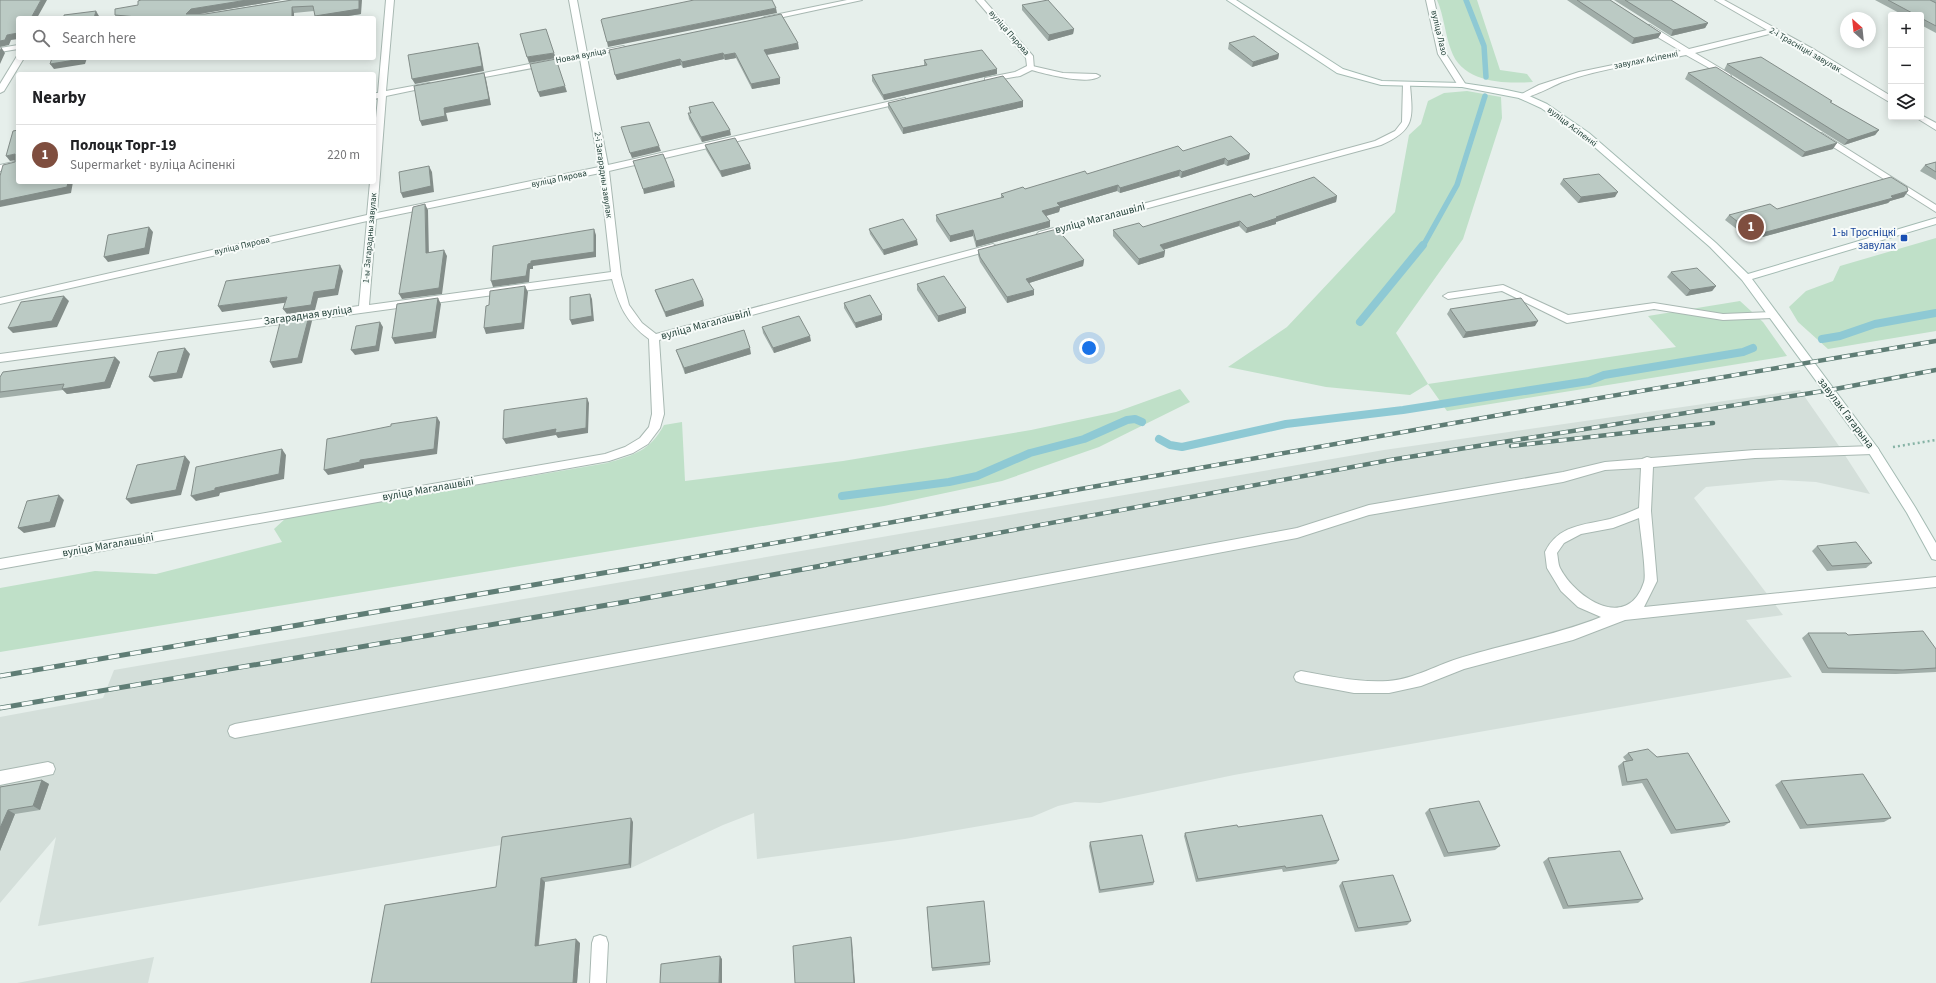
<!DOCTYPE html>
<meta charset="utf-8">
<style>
:root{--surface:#fff;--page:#f6f6f6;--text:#202124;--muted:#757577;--line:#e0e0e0;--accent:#7f4e3f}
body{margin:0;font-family:"Source Sans 3",sans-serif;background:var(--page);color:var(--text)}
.controls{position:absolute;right:12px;top:12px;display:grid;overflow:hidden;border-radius:4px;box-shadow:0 2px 10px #0003}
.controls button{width:36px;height:36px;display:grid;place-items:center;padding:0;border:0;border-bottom:1px solid var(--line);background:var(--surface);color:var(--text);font:20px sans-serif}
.compass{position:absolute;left:1840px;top:12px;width:36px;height:36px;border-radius:50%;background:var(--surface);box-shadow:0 2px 10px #0003;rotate:333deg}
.you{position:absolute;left:1089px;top:348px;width:14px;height:14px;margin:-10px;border:3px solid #fff;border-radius:50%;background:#1a73e8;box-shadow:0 0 0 6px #1a73e833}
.badge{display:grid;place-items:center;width:26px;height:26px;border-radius:50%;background:var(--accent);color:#fff;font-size:13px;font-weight:700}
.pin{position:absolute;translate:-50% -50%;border:2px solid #fff;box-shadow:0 1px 4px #0006}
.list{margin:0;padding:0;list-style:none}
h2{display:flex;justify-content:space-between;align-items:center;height:52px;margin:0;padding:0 16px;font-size:17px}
h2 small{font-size:13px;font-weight:400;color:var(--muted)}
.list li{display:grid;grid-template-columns:26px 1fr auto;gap:12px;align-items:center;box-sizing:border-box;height:60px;padding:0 16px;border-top:1px solid var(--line)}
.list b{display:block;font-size:15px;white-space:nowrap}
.list p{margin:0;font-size:13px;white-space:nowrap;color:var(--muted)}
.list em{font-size:13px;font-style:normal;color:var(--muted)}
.icon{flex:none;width:22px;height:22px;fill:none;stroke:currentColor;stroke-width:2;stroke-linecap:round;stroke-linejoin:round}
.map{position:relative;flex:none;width:1936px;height:983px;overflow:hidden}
.search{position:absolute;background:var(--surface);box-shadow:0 2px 10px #0003;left:16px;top:16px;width:360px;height:44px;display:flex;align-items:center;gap:10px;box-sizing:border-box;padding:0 14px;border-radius:4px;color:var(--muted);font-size:15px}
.panel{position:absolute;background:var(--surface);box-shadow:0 2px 10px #0003;left:16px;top:72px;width:360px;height:112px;border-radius:4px}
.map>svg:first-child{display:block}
.built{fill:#d4dfda}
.green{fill:#bfe0c8}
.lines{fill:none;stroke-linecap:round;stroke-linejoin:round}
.stream-far1{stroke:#8ec9d4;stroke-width:5.5}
.stream{stroke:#8ec9d4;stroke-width:8}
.lane-casing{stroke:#a8b8b2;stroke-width:2}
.street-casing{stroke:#a8b8b2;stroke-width:2}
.secondary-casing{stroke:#a4bbb3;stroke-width:2}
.path{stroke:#86b3a5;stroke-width:2.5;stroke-dasharray:2 3;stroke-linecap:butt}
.lane{fill:#fff;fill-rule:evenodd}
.street{fill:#fff;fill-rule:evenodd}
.secondary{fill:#fff;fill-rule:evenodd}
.rail-far1-casing{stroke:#5f7d75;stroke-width:4.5}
.rail-casing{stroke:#5f7d75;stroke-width:5}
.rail-far1{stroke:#f7fbf9;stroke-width:3;stroke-dasharray:8;stroke-linecap:butt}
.rail{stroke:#f7fbf9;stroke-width:3.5;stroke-dasharray:11;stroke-linecap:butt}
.wall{fill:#a1aea9}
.shaded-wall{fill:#838d89}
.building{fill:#bbcac4;stroke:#838d89}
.transit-dot{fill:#1a4fb4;stroke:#f7fbf9;stroke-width:1.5}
.labels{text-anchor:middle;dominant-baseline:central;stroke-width:4;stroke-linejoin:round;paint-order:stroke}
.far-street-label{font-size:9px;fill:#24423a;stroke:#f7fbf9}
.street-label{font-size:11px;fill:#24423a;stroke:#f7fbf9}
.transit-label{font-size:11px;fill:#164399;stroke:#f7fbf9;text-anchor:end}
</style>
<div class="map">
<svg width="1936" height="983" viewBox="0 0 1936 983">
<rect width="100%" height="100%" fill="#e6efeb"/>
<path class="built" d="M1800,390L1839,446L1870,494L1816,482L1780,480L1706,487L1694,498L1783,615L1746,620L1792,677L1234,775L1100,803L1075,802L1058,806L1032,817L905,839L757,859L754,813L723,825L631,868L633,822L38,926L56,837L0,903V717L103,698L114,670L1384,450Z
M154,957L148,983H17Z"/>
<path class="green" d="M1437,0H1477L1500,70L1527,74L1533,82C1504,84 1462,83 1451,50C1445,34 1444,16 1437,0Z
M1467,91L1501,97L1502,118L1463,239L1396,333L1428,384L1676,347L1648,316L1740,301L1763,322L1787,356L1447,411L1428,384L1410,395L1326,387L1228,367L1287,327L1395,212L1409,135L1421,124L1428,101L1444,93Z
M1936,238V331L1828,349L1798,322L1789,307L1806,291L1833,281L1840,266Z
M1180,389L1190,402L1099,447L1002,481L884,506L0,652V588L95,571L156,574L282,542L274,529L286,518L607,463C634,455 650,451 664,425L682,422L685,481L843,461L1031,430L1116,412Z"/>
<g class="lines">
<path class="stream-far1" d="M1466,0L1484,46L1486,77
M1423,246L1457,185L1485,96"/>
<path class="stream" d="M1360,322L1423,245
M1822,339L1840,336L1875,324L1936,313
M1159,439L1170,445L1182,447L1286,424L1403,410L1589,381L1604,375L1743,352L1753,348
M842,496L949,482L977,476L1030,453L1084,439L1127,420L1135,419L1142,422"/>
<defs>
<path id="lane" d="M1028,65L1063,73L1096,74L1100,76C1088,86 1042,73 1028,69Z
M1503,285L1568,315L1654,303L1723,314L1772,312L1777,315L1772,318L1723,320L1654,309L1567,323L1502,291L1448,299L1443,296L1448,293Z
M1873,446L1877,447L1879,450L1877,453L1873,454L1755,458L1653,467L1651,511L1657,581L1644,607L1936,577V587L1625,620L1573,640L1464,669L1421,686L1389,693H1354L1301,683L1296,681L1294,677L1296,673L1301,671C1330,676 1359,683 1388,681C1415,679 1438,664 1463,657C1509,643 1556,635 1601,617L1578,607L1561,591L1547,568L1545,552C1558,525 1584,525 1610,519C1620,516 1630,512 1639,508L1641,468L1605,470L1563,482L1369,515L1297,538L235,738L230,736L228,731L230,726L235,724L1297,528L1369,505L1563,472L1605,462L1642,459L1647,457L1651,458L1755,450ZM1639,518C1640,530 1647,574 1644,582C1628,632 1576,599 1560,568C1558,564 1558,557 1557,553L1564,543L1581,534L1613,528Z
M48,762L53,764L55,769L53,774L0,785V771Z
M600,935L606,937L608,943L606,983H590L592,943L594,937Z"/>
<path id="street" d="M386,0H394L386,91L429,83L433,85L429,87L386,96L377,213L599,167L580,59L469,80L465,78L469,76L579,54L569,0H577L587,53L623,46L627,48L587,57L608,165L905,98V102L902,103L609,171L621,275L629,305L642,323L656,334L993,244L998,247L996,249L659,340L664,414L660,428L648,444L633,453L609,461L0,569V559L605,454L625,447L640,438L649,427L652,414L649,339C626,322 619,306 612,279L0,362V354L359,306L367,221L0,304V298L367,215L370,182H374V138L378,98L374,99V93H378ZM600,173L611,272L369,305L376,219Z
M847,0H862L765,21L761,19L765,17Z
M976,0H984L1033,56L1034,69L1020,76L985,82V78L1015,72L1027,66L1026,58Z
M1426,0H1434L1446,54L1466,85L1465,87H1459L1438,54Z
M1715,0H1724L1815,50L1891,96V103L1773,33L1695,53L1730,74L1731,76L1727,78L1686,55C1645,63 1602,68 1562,82C1553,86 1527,100 1519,98L1518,96L1539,85L1579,72L1681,51L1644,29V25H1650L1689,49L1767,30Z
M18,45V49L0,52V48Z
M17,56L18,58H24L4,91L0,93V84Z
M1403,83H1406L1410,85C1413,119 1415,130 1381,145L1045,236L1042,237L1037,234L1039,232L1375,141L1395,131L1402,122Z
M1921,115L1936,123V130L1915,117H1921Z
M1822,133L1936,205V212L1819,138L1818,136Z
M18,161V167L0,171V165Z"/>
<path id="secondary" d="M1227,0H1236L1343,69L1382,81L1462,83L1502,89L1525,94L1547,104L1589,133L1716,243L1748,274L1936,218V224L1752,279L1877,447L1915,507L1936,543V560L1932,559L1907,513L1869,453L1742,280L1710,247L1583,137L1541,108L1519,98L1462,87L1381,85L1337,73Z"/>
</defs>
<use href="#lane" class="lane-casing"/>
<use href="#street" class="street-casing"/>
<use href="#secondary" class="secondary-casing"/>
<path class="path" d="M1893,447L1936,440"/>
<use href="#lane" class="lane"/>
<use href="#street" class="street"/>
<use href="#secondary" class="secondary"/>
<defs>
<path id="rail-far1" d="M1511,446L1713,423
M644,566L1511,413L1936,341
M820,566L1390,460L1830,390L1936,370"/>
<path id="rail" d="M0,676L650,565
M0,708L625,602L826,565"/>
</defs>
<use href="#rail-far1" class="rail-far1-casing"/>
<use href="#rail" class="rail-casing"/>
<use href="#rail-far1" class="rail-far1"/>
<use href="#rail" class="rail"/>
</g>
<path class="wall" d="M141,0H281L197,14H205L292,0L361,14L335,18H316L314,11L294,13V18H117L115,15L138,5Z
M1567,0H1610L1661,33L1658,38L1632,44Z
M1614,0H1671L1708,23L1705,28L1671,36Z
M1875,0H1936V33L1921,25V15H1903Z
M1022,5L1074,29L1073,34L1048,41L1022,10Z
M1229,43L1279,54L1278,59L1252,67L1228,49Z
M799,49L767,55L780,84L752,89L736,58L725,60L724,59L683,68L681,65L617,80L609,50Z
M924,60L997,74L884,100L872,81V75L924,65Z
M1727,64L1831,103L1879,130L1875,135L1844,145L1724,70Z
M1688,73L1833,149L1802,157L1685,79Z
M1023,101V107L903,134L888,108V103Z
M689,107L731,135L702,142L689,119L688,113H690Z
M705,145L751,169L722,177L706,150Z
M1183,151L1249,159L1227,166L1224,164L1181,178L1179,176L1120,193L1117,191L1060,208L1059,212L1046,216L1050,221V227L976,247L973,236L950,242L936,221V215L1001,198V194L1025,189Z
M1936,162V180L1920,171L1925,165Z
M1563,179L1615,197L1578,203L1560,184Z
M1337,196L1336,202L1276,222V224L1246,233L1239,226L1163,250L1165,251L1164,257L1138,265L1113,236V230L1143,227L1254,197Z
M1904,197L1890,201L1888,203L1751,240L1725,220L1729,215L1777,209Z
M869,229L918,245L884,255L870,234Z
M978,250L1084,260L1083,266L1029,283L1034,295L1007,303L980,262L978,255Z
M1671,272L1716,286L1712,291L1686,296L1667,277Z
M917,284L966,313L938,322L917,290Z
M655,290L703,300L704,306L666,317L657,296Z
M844,303L882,320L856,328L844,308Z
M1450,309L1535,326L1463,338L1447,314Z
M762,327L811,341L774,353L763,333Z
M676,350L751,354L685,374Z
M115,357L120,362L110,388L67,394L63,390L0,398V377Z
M1817,546L1872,563L1866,568L1827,571L1812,551Z
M1808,633L1848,635L1936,649V672L1896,674L1822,673L1802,638Z
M1628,753L1730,822L1724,826L1671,834L1642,783L1622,786L1618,766L1623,762L1626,761L1623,757Z
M42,780L49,784L40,810L15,814L0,851V787Z
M1781,781L1891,818L1884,822L1800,829L1775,785Z
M1429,809L1500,846L1495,850L1444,857L1425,813Z
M633,822L631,868L545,882L539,945L580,943L577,983L385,905L496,887Z
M1238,827L1339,860L1336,864L1283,872L1282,869L1196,882L1184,836L1185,833Z
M1090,842L1154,882L1153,885L1099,893L1089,846Z
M1548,858L1643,899L1638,903L1563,909L1543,862Z
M1342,882L1411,921L1407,925L1355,932L1339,886Z
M927,907L990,962V965L932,971Z"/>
<path class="shaded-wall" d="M41,0H47L37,18H31Z
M247,0H281L194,15L186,14L191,9Z
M359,0H362L361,14L335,18H316L315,16Z
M292,7L294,13V18H292Z
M776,8L777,13L608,47L607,42Z
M96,11L99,16V18H94Z
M1708,23L1705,28L1671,36L1673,30Z
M1074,29L1073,34L1048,41L1049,35Z
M18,33V39L11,40L9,45L0,47V41L7,35Z
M1661,33L1658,38L1632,44L1634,38Z
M478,43L480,48L484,71L415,84L412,79Z
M798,43L799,49L765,55L764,50Z
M1,47L5,53L0,64V50Z
M554,53L556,58L529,63L527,57Z
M723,53L724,59L683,68L682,62Z
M735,53L736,58L725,60L724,55Z
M1279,54L1278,59L1252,67L1253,62Z
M82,58H87L85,64L54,69L50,64Z
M680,59L681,65L617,80L615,75Z
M997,69V74L884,100L883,95Z
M484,73L486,79L491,105L446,113L448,121L422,126L420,121L444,108Z
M780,78V84L752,89L751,84Z
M565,86L567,92L540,97L538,92Z
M1023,101V107L903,134V128Z
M730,130L731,135L702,142L701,137Z
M1879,130L1875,135L1844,145L1848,140Z
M1837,143L1833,149L1802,157L1805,152Z
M659,146L661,151L632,158L630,153Z
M15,154L18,160L10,161L6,156Z
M1250,154L1249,159L1227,166L1228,161Z
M1225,158L1224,164L1181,178L1182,172Z
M750,164L751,169L722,177L720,171Z
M429,166L432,172L434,192L403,198L401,193Z
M1180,170L1179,176L1120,193V188Z
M674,181L675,187L644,194L643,189Z
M68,182H73L71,193L0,207V201Z
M1118,185L1117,191L1060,208L1059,212L1042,217V211L1057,203Z
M1908,191L1904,197L1890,201L1888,203L1751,240L1755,235Z
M1618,192L1615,197L1578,203L1581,197Z
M1337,196L1336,202L1276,222V224L1246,233L1247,228L1276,217Z
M425,204L428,210L429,258L426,253Z
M1050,221V227L976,247V241Z
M1240,221L1239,226L1159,251L1160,245Z
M149,227L153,232L149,254L108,262L104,257Z
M594,229L596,235V257L533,266V269H530L529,282L493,287L491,281L528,264L531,261Z
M973,230V236L950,242V236Z
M917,240L918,245L884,255L883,250Z
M444,250L447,256L442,294L402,299L399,294Z
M1165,251L1164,257L1138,265L1139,259Z
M1084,260L1083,266L1026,284V279Z
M340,265L343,271L338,295L318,298L315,310L287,314L283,309L314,292Z
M525,286L528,292L524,329L486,334L484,328Z
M1716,286L1712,291L1686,296L1690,290Z
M1034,290V295L1007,303V297Z
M590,294L592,299L594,321L572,325L570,320Z
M64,296L69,301L57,327L13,333L8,328Z
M287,297L290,302L222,312L218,306Z
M438,298L441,304L436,338L395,344L392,338Z
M703,300L704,306L666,317L665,312Z
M966,308V313L938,322V316Z
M882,315V320L856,328L855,323Z
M309,316L312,321L302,363L273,368L270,362Z
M1538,321L1535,326L1463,338L1466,332Z
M380,322L383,327L379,351L355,355L351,350Z
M810,336L811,341L774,353L773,348Z
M185,348L190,354L182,378L154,382L149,377Z
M750,348L751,354L685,374L684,368Z
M115,357L120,362L110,388L67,394L62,389Z
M587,398L589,403L588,433L558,438L556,435L506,444L503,439Z
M437,417L440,422L437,454L364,465V468L328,475L324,470L360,460Z
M282,449L286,455L284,479L220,493L219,496L196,501L191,496L215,488Z
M185,456L190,462L181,495L131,504L126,499Z
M59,495L64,500L55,527L24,533L18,528Z
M42,780L49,784L40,810L33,806Z
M8,810L15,814L0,851V828Z
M631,818L633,822L631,868L629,864Z
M541,878L545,882L538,949L535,946Z
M851,937L852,941L855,983H854Z
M576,939L580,943L577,983H573Z
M720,956L722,959V983H719Z"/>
<path class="building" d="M0,0H41L31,18H18V33L7,35L5,40L0,41Z
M141,0H247L191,9L186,14H205L292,0H359V9L315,16L313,6L292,7V18H137V17L115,15V9L138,5V1Z
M694,0H772L776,8L607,42L601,20L602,19Z
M1048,0L1074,29L1049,35L1022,5Z
M1577,0H1610L1661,33L1634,38Z
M1625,0H1671L1708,23L1673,30Z
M1888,0H1930L1936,3V26L1921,18V15H1916Z
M96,11L94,18H64V15Z
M781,14L798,43L764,50L780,78L751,84L735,53L724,55L723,53L682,62L680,59L615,75L609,50Z
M546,29L554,53L527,57L520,34Z
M1254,36L1279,54L1253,62L1229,43Z
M478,43L482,66L412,79L408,55Z
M982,50L997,69L883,95L872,75L927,65L924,60Z
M1761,57L1832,101L1830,102L1879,130L1848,140L1727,64Z
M52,58H82L81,59L50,64Z
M556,59L565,86L538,92L530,64Z
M1716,67L1837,143L1805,152L1688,73Z
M484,73L489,99L444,108L445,116L420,121L414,86Z
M1003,76L1023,101L903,128L888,103Z
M713,102L730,130L701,137L688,113H691L689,107Z
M649,122L659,146L630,153L621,127Z
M18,130V182H68L67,187L0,201V176L3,165L15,162V154L6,156L13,131Z
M1231,136L1250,154L1228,161L1225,158L1182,172L1180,170L1120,188L1118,185L1057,203L1060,206L1042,211L1050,221L976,241L973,230L950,236L936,215L1004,197L1001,194L1023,187L1025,189L1085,171L1087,174L1178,146L1183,151Z
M735,138L750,164L720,171L705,145Z
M663,154L674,181L643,189L633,161Z
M1936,162V172L1925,165Z
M429,166L431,186L401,193L399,172Z
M1599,174L1618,192L1581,197L1563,179Z
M1314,177L1337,196L1276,217L1277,218L1247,228L1240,221L1160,245L1165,251L1139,259L1113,230L1139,223L1143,227L1251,194L1254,197Z
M1891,177L1907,187L1908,191L1891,196L1893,198L1755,235L1729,215L1770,204L1777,209Z
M425,204L426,253L444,250L439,288L399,294L413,207Z
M903,219L917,240L883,250L869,229Z
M149,227L145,248L104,257L108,235Z
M594,229V252L531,261V263L528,264L526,276L491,281L493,246Z
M1057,229L1084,260L1026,279L1034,290L1007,297L980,257L978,250Z
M340,265L335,289L314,292L311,305L283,309L287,297L218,306L226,281Z
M1697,268L1716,286L1690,290L1671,272Z
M944,276L966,308L938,316L917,284Z
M693,279L703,300L665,312L655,290Z
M525,286L522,323L484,328L486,306L489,305L490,291Z
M590,294L592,316L570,320V297Z
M870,295L882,315L855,323L844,303Z
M64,296L52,321L8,328L21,302Z
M438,298L433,332L392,338L397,304Z
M1521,298L1538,321L1466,332L1450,309Z
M309,316L298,358L270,362L281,319Z
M799,316L810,336L773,348L762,327Z
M380,322L376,346L351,350L356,326Z
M744,330L750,348L684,368L676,350Z
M185,348L177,373L149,377L158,352Z
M115,357L105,382L62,389L64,384L0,392V377L3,372Z
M587,398L586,428L555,433L556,429L503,439L504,410Z
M437,417L434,449L360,460V462L324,470L327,439L391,426V424Z
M282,449L279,474L215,488V490L191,496L196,467Z
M185,456L176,490L126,499L137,465Z
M59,495L50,522L18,528L27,501Z
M1856,542L1872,563L1832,566L1817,546Z
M1923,631L1936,649V668L1903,670L1828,668L1808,633H1846L1848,635Z
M1648,749L1657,757L1688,753L1730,822L1676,830L1647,779L1627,782L1623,762L1633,760L1628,753Z
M1863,774L1891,818L1807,825L1781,781Z
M42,780L33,806L8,810L0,828V787Z
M1479,801L1500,846L1448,853L1429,809Z
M1322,815L1339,860L1286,868L1285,866L1198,879L1185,833L1237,825L1238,827Z
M631,818L629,864L541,878L535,946L576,939L573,983H371L385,905L496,887L502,837Z
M1142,835L1154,882L1100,890L1090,842Z
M1620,851L1643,899L1568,906L1548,858Z
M1393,875L1411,921L1358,928L1342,882Z
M984,901L990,962L932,968L927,907Z
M851,937L854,983H795L793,946Z
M720,956L719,983H660L661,964Z"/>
<rect class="transit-dot" x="1900" y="234" width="8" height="8" rx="2"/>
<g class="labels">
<g class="far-street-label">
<text transform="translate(1009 33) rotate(49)">вуліца Пярова</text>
<text transform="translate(1439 33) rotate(77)">вуліца Лазо</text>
<text transform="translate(1805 50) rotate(30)">2-і Трасніцкі завулак</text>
<text transform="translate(581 56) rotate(-11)">Новая вуліца</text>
<text transform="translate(1646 60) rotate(-11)">завулак Асіпенкі</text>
<text transform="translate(1572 127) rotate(37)">вуліца Асіпенкі</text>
<text transform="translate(603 175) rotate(82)">2-і Загарадны завулак</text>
<text transform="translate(559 179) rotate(-12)">вуліца Пярова</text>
<text transform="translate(370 238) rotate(-85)">1-ы Загарадны завулак</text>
<text transform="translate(242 246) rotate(-13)">вуліца Пярова</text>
</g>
<g class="street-label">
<text transform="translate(1100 218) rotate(-15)">вуліца Магалашвілі</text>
<text transform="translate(308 315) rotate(-8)">Загарадная вуліца</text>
<text transform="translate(706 324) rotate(-15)">вуліца Магалашвілі</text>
<text transform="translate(1846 413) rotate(53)">завулак Гагарына</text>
<text transform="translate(428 489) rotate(-10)">вуліца Магалашвілі</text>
<text transform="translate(108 545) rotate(-10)">вуліца Магалашвілі</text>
</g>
<g class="transit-label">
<text x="1896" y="232">1-ы Тросніцкі<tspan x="1896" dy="13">завулак</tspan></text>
</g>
</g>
</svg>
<div class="controls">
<button>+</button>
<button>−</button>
<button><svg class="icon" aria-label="layers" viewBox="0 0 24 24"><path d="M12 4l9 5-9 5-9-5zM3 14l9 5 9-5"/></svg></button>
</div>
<svg class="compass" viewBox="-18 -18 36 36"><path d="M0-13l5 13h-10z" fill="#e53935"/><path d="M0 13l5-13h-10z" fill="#757577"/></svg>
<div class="you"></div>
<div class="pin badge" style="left:1751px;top:227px">1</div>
<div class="search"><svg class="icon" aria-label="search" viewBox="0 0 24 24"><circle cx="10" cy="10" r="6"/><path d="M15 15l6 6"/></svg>Search here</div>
<section class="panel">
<h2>Nearby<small></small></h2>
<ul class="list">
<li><span class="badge">1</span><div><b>Полоцк Торг-19</b><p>Supermarket · вуліца Асіпенкі</p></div><em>220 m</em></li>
</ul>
</section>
</div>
